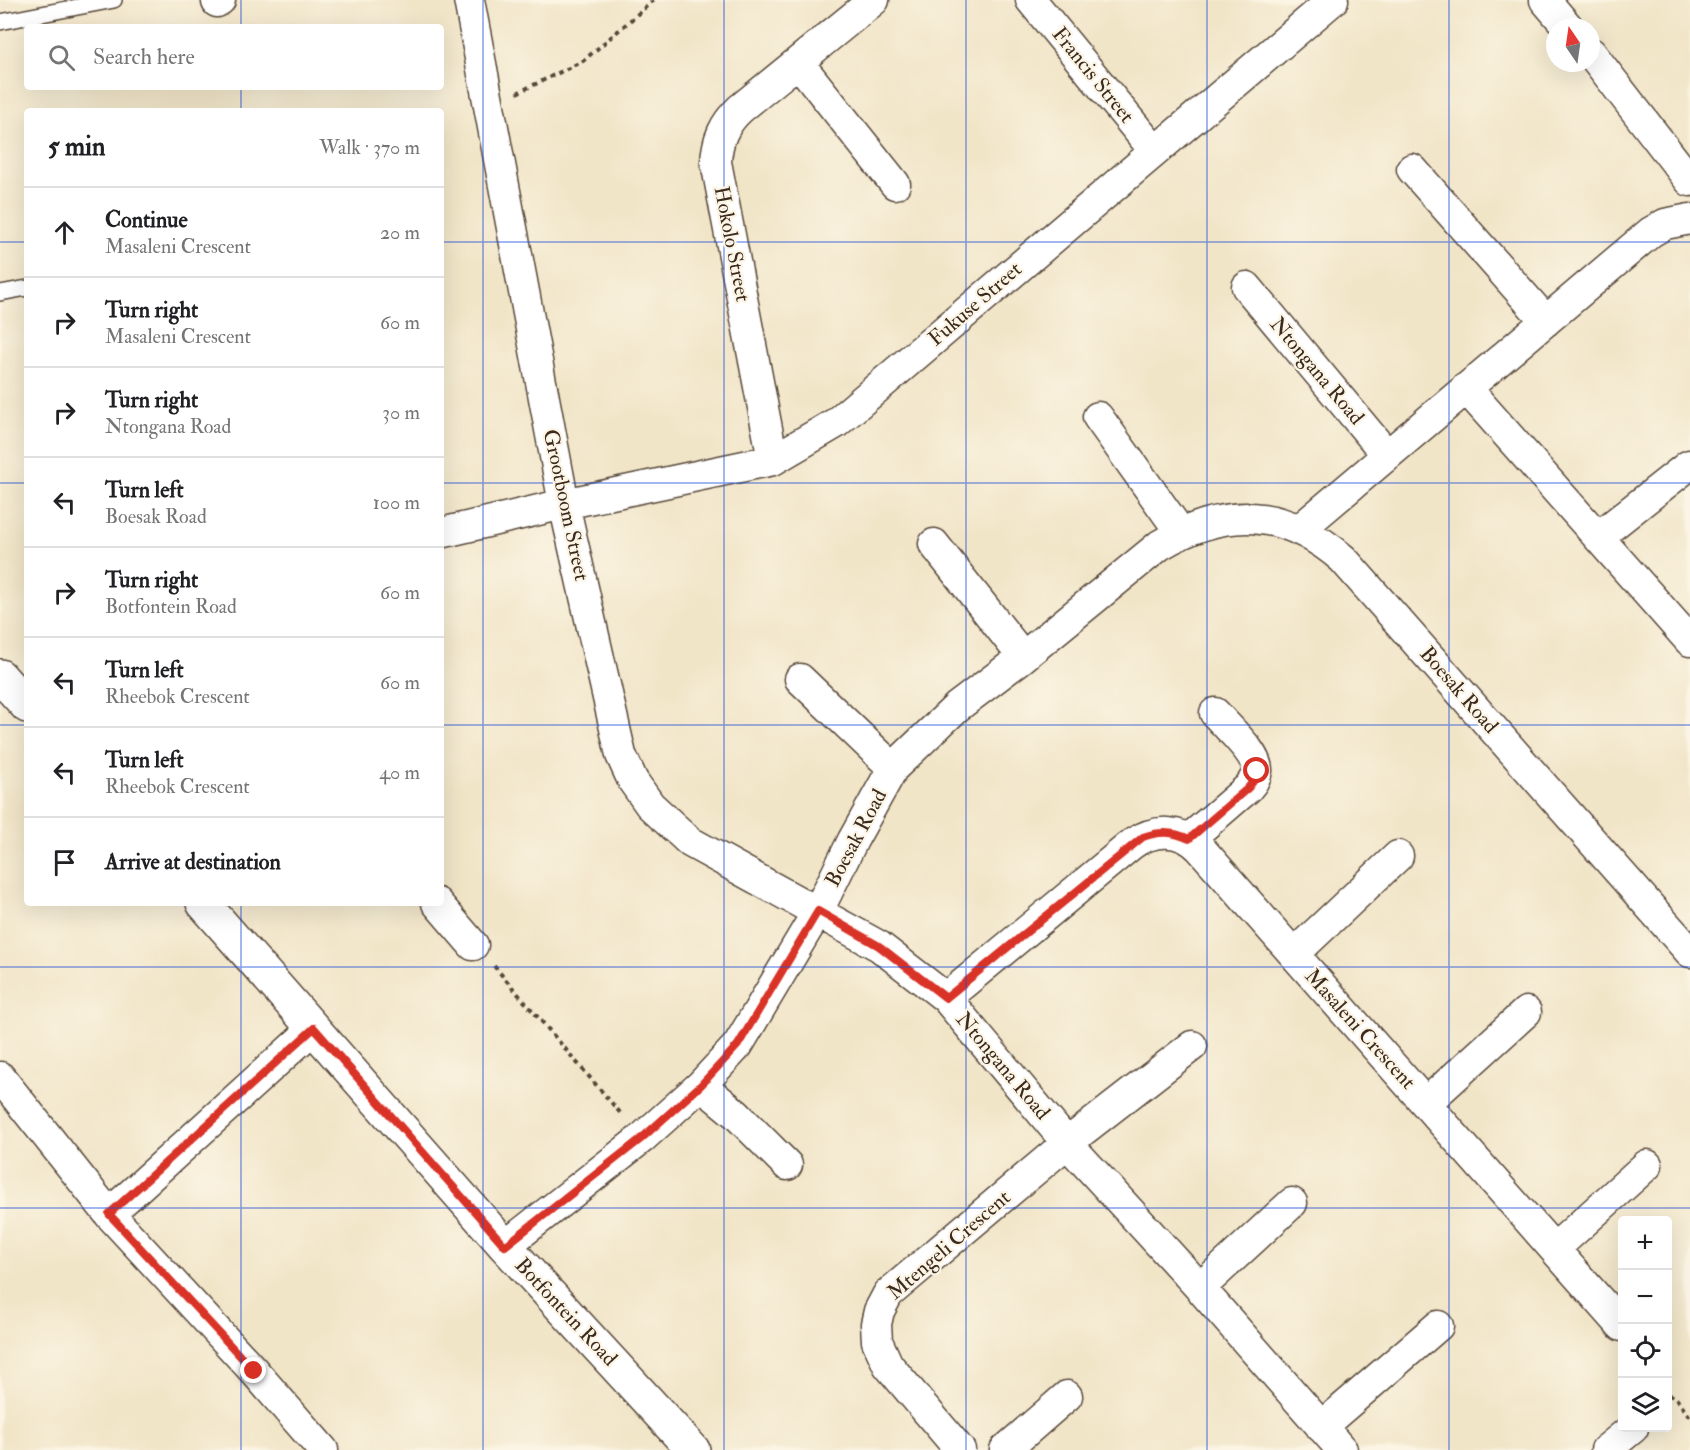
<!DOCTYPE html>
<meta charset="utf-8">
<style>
:root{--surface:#fff;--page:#f2f2f2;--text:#202124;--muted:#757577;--line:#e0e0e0}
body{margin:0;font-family:"IM FELL Double Pica",serif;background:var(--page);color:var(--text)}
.controls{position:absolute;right:18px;bottom:18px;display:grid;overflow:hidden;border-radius:6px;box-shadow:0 6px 24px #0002}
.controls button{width:54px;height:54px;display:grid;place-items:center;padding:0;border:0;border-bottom:2px solid var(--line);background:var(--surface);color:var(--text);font:30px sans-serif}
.compass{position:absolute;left:1546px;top:18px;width:54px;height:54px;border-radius:50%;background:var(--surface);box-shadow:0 6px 24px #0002;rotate:347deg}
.stop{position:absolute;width:18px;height:18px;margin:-14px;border:4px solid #d93025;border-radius:50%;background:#fff}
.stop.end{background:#d93025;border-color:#fff;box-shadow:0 2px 6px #0008}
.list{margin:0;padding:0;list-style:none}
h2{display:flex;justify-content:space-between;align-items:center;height:78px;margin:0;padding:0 24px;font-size:26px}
h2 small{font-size:20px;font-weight:400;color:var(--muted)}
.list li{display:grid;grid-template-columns:39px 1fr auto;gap:18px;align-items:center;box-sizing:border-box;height:90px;padding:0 24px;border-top:2px solid var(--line)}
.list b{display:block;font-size:22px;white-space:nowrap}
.list p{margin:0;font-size:20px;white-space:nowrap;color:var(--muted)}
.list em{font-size:20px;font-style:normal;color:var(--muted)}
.icon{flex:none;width:33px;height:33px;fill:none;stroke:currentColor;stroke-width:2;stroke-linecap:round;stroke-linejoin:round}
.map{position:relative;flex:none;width:1690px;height:1450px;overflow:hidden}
.search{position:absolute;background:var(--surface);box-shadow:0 6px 24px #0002;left:24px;top:24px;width:420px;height:66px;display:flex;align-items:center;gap:15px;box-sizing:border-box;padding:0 21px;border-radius:6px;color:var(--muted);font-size:22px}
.panel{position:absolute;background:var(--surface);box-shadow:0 6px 24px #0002;left:24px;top:108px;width:420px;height:798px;border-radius:6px}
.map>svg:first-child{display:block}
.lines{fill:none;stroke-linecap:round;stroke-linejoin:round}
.service-casing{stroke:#564638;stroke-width:18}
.minor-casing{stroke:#564638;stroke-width:33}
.secondary-casing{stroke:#564638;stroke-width:36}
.path{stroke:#564638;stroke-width:4;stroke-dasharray:4.5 4.5;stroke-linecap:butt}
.service{stroke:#fff;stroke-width:15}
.minor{stroke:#fff;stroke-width:30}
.secondary{stroke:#fff;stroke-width:33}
.route{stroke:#d93025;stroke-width:8}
.grid{fill:none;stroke:#1d4ed8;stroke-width:1.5;stroke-opacity:0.55}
.labels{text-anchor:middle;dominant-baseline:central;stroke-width:4.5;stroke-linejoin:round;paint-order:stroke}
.street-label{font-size:21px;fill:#3b2a1e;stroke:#fcf5e5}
</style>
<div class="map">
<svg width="1690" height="1450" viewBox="0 0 1690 1450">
<rect width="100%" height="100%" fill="#fcf5e5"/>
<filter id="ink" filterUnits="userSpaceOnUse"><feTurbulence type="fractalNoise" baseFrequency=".0167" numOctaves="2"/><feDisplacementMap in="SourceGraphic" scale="12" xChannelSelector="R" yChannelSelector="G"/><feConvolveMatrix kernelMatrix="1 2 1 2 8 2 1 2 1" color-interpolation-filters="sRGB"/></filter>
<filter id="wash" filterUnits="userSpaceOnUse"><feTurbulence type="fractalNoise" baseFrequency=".008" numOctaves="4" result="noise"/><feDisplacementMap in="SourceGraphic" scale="24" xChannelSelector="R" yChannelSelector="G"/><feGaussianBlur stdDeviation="1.35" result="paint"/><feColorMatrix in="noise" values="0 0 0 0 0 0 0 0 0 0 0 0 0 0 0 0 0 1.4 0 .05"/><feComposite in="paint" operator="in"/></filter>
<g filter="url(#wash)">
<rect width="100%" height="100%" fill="#f1e5c8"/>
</g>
<g filter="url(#ink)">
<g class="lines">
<defs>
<path id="service" d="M0,22L114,0
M0,293L27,288"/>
<path id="minor" d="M469,0L564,504L621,755L633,781L650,805L690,842L879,946L946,998L1067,1143L1200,1288L1342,1450
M1031,0L1154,150
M1545,0L1568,27
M217,2L220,0
M1591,53L1690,181
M798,62L895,184
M1412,169L1546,321
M1247,287L1387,455
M1466,388L1690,641
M1098,417L1181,533
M773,460L716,162C717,140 724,124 740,109L874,0
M1299,530L1651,232L1665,224L1690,219
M441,533L564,504L773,460L836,423L1333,0
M1598,537L1689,465
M934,544L1023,657
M800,679L893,768
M1189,839L1248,788C1252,783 1256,778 1257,771C1258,754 1226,726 1215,713
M437,903L473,945
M1294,954L1398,856
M946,998L1132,844C1154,829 1180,828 1200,848L1622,1326
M0,1077L109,1214L254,1371L323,1450
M701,1085L736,1114L787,1165
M1426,1103L1526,1012
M109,1214L314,1028
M505,1246L642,1138L701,1085L738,1045L818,911L853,840L893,768L957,707L1023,657L1160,545C1226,506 1284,508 1343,559L1690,952
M1554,1249L1647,1165
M1200,1288L1292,1203
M1321,1427L1438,1326
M960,1450L888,1365L877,1341L876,1324L879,1311L888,1294L1067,1143L1192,1046
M1005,1450L1067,1396
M1606,1450L1633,1428"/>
<path id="secondary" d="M0,676L27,706
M203,903L505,1246L693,1450"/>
</defs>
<use href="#service" class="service-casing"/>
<use href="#minor" class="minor-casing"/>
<use href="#secondary" class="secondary-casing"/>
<path class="path" d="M517,93L583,61L654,0
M494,966L622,1115
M1668,1395L1675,1397L1690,1417"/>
<use href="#service" class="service"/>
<use href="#minor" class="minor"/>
<use href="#secondary" class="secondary"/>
</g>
</g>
<g class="lines" filter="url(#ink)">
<path class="route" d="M254,1371L109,1214L314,1028L505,1246L642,1138L701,1085L738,1045L818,911L879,946L946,998L1143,837C1159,831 1173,831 1189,839L1248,788L1254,780L1257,771"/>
</g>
<path class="grid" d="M241,0V27M483,0V1450M724,0V1450M966,0V1450M1207,0V1450M1449,0V1450M241,87V111M0,242H27M441,242H1690M0,483H27M441,483H1690M0,725H27M441,725H1690M241,903V1450M0,967H1690M0,1208H1690"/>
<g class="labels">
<g class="street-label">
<text transform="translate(1093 75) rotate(51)">Francis Street</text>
<text transform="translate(732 244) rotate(79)">Hokolo Street</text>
<text transform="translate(975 304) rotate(-41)">Fukuse Street</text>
<text transform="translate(1317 371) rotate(50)">Ntongana Road</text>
<text transform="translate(566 505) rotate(78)">Grootboom Street</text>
<text transform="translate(1459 690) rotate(49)">Boesak Road</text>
<text transform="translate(856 838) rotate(-62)">Boesak Road</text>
<text transform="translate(1360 1029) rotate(48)">Masaleni Crescent</text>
<text transform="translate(1003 1066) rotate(50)">Ntongana Road</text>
<text transform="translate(949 1245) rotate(-41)">Mtengeli Crescent</text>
<text transform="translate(566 1312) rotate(47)">Botfontein Road</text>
</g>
</g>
</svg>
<div class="controls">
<button>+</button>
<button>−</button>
<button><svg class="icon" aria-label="locate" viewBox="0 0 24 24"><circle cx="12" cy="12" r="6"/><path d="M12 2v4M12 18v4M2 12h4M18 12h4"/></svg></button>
<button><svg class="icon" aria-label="layers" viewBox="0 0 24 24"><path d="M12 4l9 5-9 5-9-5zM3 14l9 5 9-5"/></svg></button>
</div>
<svg class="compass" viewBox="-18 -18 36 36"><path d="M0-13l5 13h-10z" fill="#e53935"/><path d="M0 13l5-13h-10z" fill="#757577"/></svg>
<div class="stop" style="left:1257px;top:771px"></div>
<div class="stop end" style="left:254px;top:1371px"></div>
<div class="search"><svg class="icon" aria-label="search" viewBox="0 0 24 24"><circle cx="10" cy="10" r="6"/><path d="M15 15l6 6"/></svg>Search here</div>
<section class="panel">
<h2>5 min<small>Walk · 370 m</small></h2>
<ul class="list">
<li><svg class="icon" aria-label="ahead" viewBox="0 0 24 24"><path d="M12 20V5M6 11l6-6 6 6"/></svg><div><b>Continue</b><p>Masaleni Crescent</p></div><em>20 m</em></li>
<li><svg class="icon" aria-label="right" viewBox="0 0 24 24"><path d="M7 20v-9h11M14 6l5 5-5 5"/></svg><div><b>Turn right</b><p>Masaleni Crescent</p></div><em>60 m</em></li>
<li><svg class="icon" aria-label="right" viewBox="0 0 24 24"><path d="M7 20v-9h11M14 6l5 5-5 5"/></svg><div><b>Turn right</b><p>Ntongana Road</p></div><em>30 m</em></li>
<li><svg class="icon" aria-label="left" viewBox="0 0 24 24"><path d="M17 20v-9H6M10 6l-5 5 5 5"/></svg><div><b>Turn left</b><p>Boesak Road</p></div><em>100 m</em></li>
<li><svg class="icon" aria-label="right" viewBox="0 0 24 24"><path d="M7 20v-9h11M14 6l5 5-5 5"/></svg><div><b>Turn right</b><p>Botfontein Road</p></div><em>60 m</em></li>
<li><svg class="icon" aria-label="left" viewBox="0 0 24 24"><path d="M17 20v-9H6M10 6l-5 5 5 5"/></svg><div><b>Turn left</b><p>Rheebok Crescent</p></div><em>60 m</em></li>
<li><svg class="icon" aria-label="left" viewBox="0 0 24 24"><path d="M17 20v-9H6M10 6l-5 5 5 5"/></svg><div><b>Turn left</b><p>Rheebok Crescent</p></div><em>40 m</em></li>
<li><svg class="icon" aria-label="arrive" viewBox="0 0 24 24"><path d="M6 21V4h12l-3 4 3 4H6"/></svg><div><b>Arrive at destination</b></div></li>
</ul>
</section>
</div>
